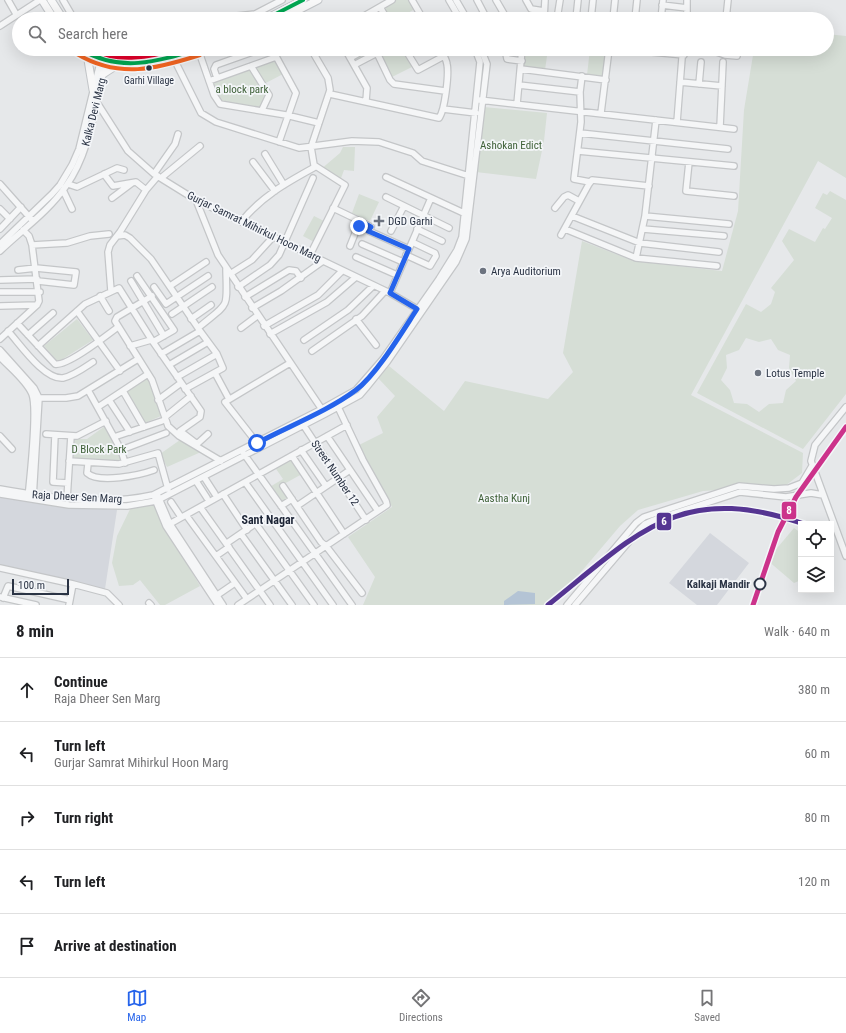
<!DOCTYPE html>
<meta charset="utf-8">
<style>
:root{--surface:#fff;--page:#f6f6f6;--text:#202124;--muted:#757577;--line:#e0e0e0;--accent:#2563eb}
body{margin:0;font-family:"Roboto Condensed",sans-serif;background:var(--page);color:var(--text)}
.controls{position:absolute;right:12px;bottom:12px;display:grid;overflow:hidden;border-radius:0px;box-shadow:0 4px 16px #0002}
.controls button{width:36px;height:36px;display:grid;place-items:center;padding:0;border:0;border-bottom:1px solid var(--line);background:var(--surface);color:var(--text);font:20px sans-serif}
.scale{position:absolute;left:12px;bottom:10px;width:57px;box-sizing:border-box;padding-left:4px;border:2px solid #2b3445;border-top:0;font-size:11px;line-height:14px;white-space:nowrap;color:#2b3445;-webkit-text-stroke:3px #f4f6f9;paint-order:stroke}
.stop{position:absolute;width:12px;height:12px;margin:-9px;border:3px solid #2563eb;border-radius:50%;background:#fff}
.stop.end{background:#2563eb;border-color:#fff;box-shadow:0 1px 4px #0008}
.list{margin:0;padding:0;list-style:none}
h2{display:flex;justify-content:space-between;align-items:center;height:52px;margin:0;padding:0 16px;font-size:17px}
h2 small{font-size:13px;font-weight:400;color:var(--muted)}
.list li{display:grid;grid-template-columns:26px 1fr auto;gap:12px;align-items:center;box-sizing:border-box;height:64px;padding:0 16px;border-top:1px solid var(--line)}
.list b{display:block;font-size:15px;white-space:nowrap}
.list p{margin:0;font-size:13px;white-space:nowrap;color:var(--muted)}
.list em{font-size:13px;font-style:normal;color:var(--muted)}
.icon{flex:none;width:22px;height:22px;fill:none;stroke:currentColor;stroke-width:2;stroke-linecap:round;stroke-linejoin:round}
.map{position:relative;flex:none;width:846px;height:605px;overflow:hidden}
.search{position:absolute;background:var(--surface);box-shadow:0 4px 16px #0002;left:12px;right:12px;top:12px;height:44px;display:flex;align-items:center;gap:10px;box-sizing:border-box;padding:0 14px;border-radius:22px;color:var(--muted);font-size:15px}
.sheet{height:372px;background:var(--surface)}
nav{display:flex;justify-content:space-around;align-items:center;box-sizing:border-box;height:56px;border-top:1px solid var(--line);background:var(--surface);font-size:11px;color:var(--muted)}
nav a{display:grid;justify-items:center;gap:2px}
nav .on{color:var(--accent)}
.map>svg:first-child{display:block}
.built{fill:#d4d7dd}
.green{fill:#d6ded6;fill-rule:evenodd}
.water{fill:#b4c4d5}
.lines{fill:none;stroke-linecap:round;stroke-linejoin:round}
.minor-casing{stroke:#c4c6c8;stroke-width:8}
.major-casing{stroke:#c2c5c8;stroke-width:9}
.minor{stroke:#f5f6f7;stroke-width:5.5}
.major{stroke:#f8f8f8;stroke-width:7}
.bus-1-casing{stroke:#f4f6f9;stroke-width:7}
.bus-2-casing{stroke:#f4f6f9;stroke-width:7}
.bus-3-casing{stroke:#f4f6f9;stroke-width:7}
.bus-1{stroke:#00a651;stroke-width:4}
.bus-2{stroke:#f26522;stroke-width:4}
.bus-3{stroke:#e4002b;stroke-width:4}
.metro-1-casing{stroke:#f4f6f9;stroke-width:8}
.metro-2-casing{stroke:#f4f6f9;stroke-width:8}
.metro-1{stroke:#553592;stroke-width:5}
.metro-2{stroke:#cc338b;stroke-width:5}
.route{stroke:#2563eb;stroke-width:5}
.bus-dot{fill:#2b3445;stroke:#f4f6f9;stroke-width:1.5}
.poi-dot{fill:#6c737f;stroke:#f4f6f9;stroke-width:1.5}
.stop-dot{fill:#f4f6f9;stroke:#2b3445;stroke-width:2}
.labels{text-anchor:middle;dominant-baseline:central;stroke-width:3.5;stroke-linejoin:round;paint-order:stroke}
.bus-label{font-size:10px;fill:#2b3445;stroke:#f4f6f9}
.park-label{font-size:11px;fill:#3f6138;stroke:#f4f6f9}
.street-label{font-size:11px;fill:#2b3445;stroke:#f4f6f9}
.poi-label{font-size:11px;fill:#2b3445;stroke:#f4f6f9;text-anchor:start}
.stop-label{font-size:11px;font-weight:bold;fill:#2b3445;stroke:#f4f6f9;text-anchor:end}
.neighbourhood-label{font-size:12px;font-weight:bold;fill:#1d2536;stroke:#f4f6f9}
.line-badge{stroke:#f4f6f9;stroke-width:1.5}
.badge-label{font-size:11px;text-anchor:middle;font-weight:bold;fill:#fff}
</style>
<div class="map">
<svg width="846" height="605" viewBox="0 0 846 605">
<rect width="100%" height="100%" fill="#e6e8ea"/>
<path class="built" d="M0,496L49,505L117,510L105,589L0,565Z
M710,533L749,563L717,605H697L669,583Z"/>
<path class="green" d="M394,0H410L415,9L397,19H390L382,7Z
M827,34L846,36V178L818,161L691,395L803,453L802,473L785,486L703,491L638,510L620,526L553,605H363L375,577L348,537L392,507L359,445L383,433L377,417L395,396L378,378L389,366L444,411L465,381L548,399L573,372L563,353L582,241L634,261L722,271L738,211L744,110L754,49H827Z
M364,49H404L414,66L390,78L377,53L358,63L354,54Z
M522,49H548L545,70L521,69Z
M590,49H610L606,79L587,75Z
M276,57L285,73L262,85L269,95L262,110L220,104L209,81Z
M484,107L547,113L544,141L536,179L476,172Z
M343,147H355L354,171L344,170L340,181L320,170L340,153Z
M830,191L846,200V394L803,449L697,393L746,304L761,312L771,304L775,292L771,288L794,260L782,241L789,229L815,242L823,228L825,229L832,218L815,208L823,193L827,195ZM746,338L759,342L771,339L778,350L790,355L789,368L796,381L786,390L783,403L769,404L759,412L747,404L734,403L730,390L721,380L727,368L726,355L739,350Z
M359,194L379,202L370,221L352,213Z
M314,216L326,222L316,243L303,236Z
M77,319L93,340L58,362L44,346Z
M146,378L149,381L161,416L145,423L125,391Z
M105,426L118,453H123L126,460L120,463L74,462V439H87Z
M180,440L201,452L167,467L160,454Z
M292,456L304,473L282,485L291,499L281,506L268,488L283,479L274,466Z
M150,498L200,586L165,605H160L140,580L133,585L119,586L112,563L117,536L133,503Z
M794,528L801,533V580L794,583L767,560Z"/>
<path class="water" d="M518,591L535,593V604L504,605V601Z"/>
<g class="lines">
<defs>
<path id="minor" d="M8,0L16,14
M63,0L74,19
M412,0L423,19
M449,0L460,19
M456,0L467,19
M477,0L487,19
M496,0L507,19
M526,0L531,9L544,11
M662,5L687,8
M380,7L387,19
M210,19L255,14L282,0
M359,19L392,0
M544,19L545,0
M557,19L560,0
M576,19L578,0
M591,19L593,0
M613,19L615,0
M635,19L637,0
M661,19L663,0
M687,19V0
M726,19L728,0
M0,26L40,0
M198,49L214,95L220,104L286,115L319,123
M272,49L296,93L279,142
M345,49L367,88L366,101
M405,49L418,70L444,56
M505,49L507,59L522,61
M619,49L684,55
M708,49L725,55L737,56L738,49
M173,57L201,113L216,122L299,148L352,141L379,142L413,153L422,161L469,176
M350,58L366,49
M354,65L377,53L390,80L394,84L445,91
M251,66L269,95L262,110
M521,69L606,80
M582,76L580,92L581,122L574,179L590,182
M217,78L214,69L216,65L261,49
M209,81L276,57
M680,82L722,86
M699,84L701,62
M519,85L580,92
M330,94L439,118C445,110 449,74 447,64C446,58 443,54 440,49
M480,100L734,129
M96,101L128,151L154,174L196,200L390,293L419,310
M517,104L522,49
M443,109L476,113
M601,113L609,49
M677,122L682,58
M720,127L723,62
M580,133L728,149
M578,151L734,166
M265,154L284,185
M253,162L275,191
M689,162L686,191L734,196
M104,174L113,186L136,182L146,190
M154,174L175,144L178,134
M386,177L468,215
M161,178L200,146
M0,184L32,220
M68,184L77,187L117,168L124,170
M63,190L72,209
M386,197L449,228
M112,198L132,183
M196,200L218,255L323,411
M333,208L360,221L350,246
M555,208L564,197L568,195L579,201
M0,209L10,219
M572,216L640,243L719,252
M645,216L729,224
M360,221L371,227L369,231L409,249
M241,222C262,196 286,183 315,167
M0,229L21,207
M417,229L442,241
M565,229L636,258L717,266
M643,229L724,236
M391,231L404,206
M561,235L589,184L592,180L649,186
M117,236L125,235L130,238L151,259L198,328
M0,244L52,194L60,185L72,165L79,149L102,55
M362,244L403,262
M32,245L67,243L90,236L109,234
M0,251C22,230 49,211 66,186C92,150 95,100 107,58
M310,255L345,185L314,165L311,147L330,90L328,78L311,49
M406,255L430,266L436,256L435,253L412,242
M356,257L397,275
M636,258L645,216L656,120
M18,270L36,268L76,272L74,285L38,281
M230,274L252,260L273,237
M137,276L174,330L153,342
M0,280L37,279
M131,281L164,336
M170,286L206,262
M154,287L166,304L208,276
M238,287L270,265L279,255L313,178
M111,291L108,252L110,245L120,232L146,190L158,176
M0,292H40
M390,293L431,198
M100,296L109,311
M152,296L117,317L115,321L152,380L168,426L179,436L221,461
M245,297L289,270L296,271L301,278
M0,306L37,305
M252,308L281,291L323,261
M77,311L120,371
M172,314L212,287
M191,319L211,305
M356,319L376,345
M17,323L55,364C67,367 107,335 118,327
M264,326L318,295L342,271
M241,328L257,316
M8,331C20,344 44,380 63,378C73,376 84,368 93,362
M270,334L327,302L356,277
M28,335L53,313
M0,339L37,305L39,301L32,245L29,236L23,230
M304,340L348,310L373,286
M38,346L85,304L119,288L153,342L201,411L200,417L180,431L197,444L208,434
M130,346L151,340
M0,350L34,388L39,398L33,498
M312,351L362,316L385,291
M161,354L200,331L198,328C230,301 227,311 226,269
M0,357C10,368 26,380 32,394C38,409 30,478 28,498
M169,365L208,342
M215,373L229,399
M177,377L217,354
M185,389L223,368L217,354L200,331
M88,390L114,437L162,421
M123,391L144,427
M35,398H66L78,396L138,359
M109,400L130,432
M158,400L181,383
M98,407L148,374
M846,407L815,445L811,461L846,556
M165,417L191,396
M302,423L366,520
M46,434L77,436L106,421
M55,435L53,482L68,483
M0,436L12,449
M327,436L378,511
M114,437L121,450L166,433
M257,443L225,402L290,363
M121,450L125,463
M301,450L326,486
M244,454L352,605
M292,456L344,534
M69,461L119,464L158,453L168,489
M88,464L87,473C99,484 140,475 154,470
M204,477L215,494
M196,481L207,498
M245,482L333,605
M283,486L321,542L326,546L362,593
M0,489C50,498 104,506 153,495L322,409L356,390L383,359L439,279L457,250L462,237L480,62L475,49
M0,494L69,505L127,506L156,501L325,414L360,395L366,388L387,362L456,262L466,239L487,64L481,49
M223,494L247,530
M158,496L170,524L223,605
M67,499L71,436
M155,499L166,526L218,605
M171,502L181,517
M281,506L292,499
M297,506L350,470
M200,507L270,605
M186,515L247,599
M256,524L314,605
M166,526L347,425
M241,534L292,605
M227,543L268,515
M216,556L229,547
M0,568L73,584L107,593L119,605
M216,596L235,583
M0,597L36,605
M3,598L8,586L70,600
M149,603L151,605
M69,605L73,584
M238,605L387,505L386,501L363,460L338,407
M567,605L636,523L644,517L739,486L774,489L789,488L802,483L812,466
M575,605L638,531L645,524L654,520L740,492L786,497L811,493L823,495"/>
<path id="major" d="M42,0L54,19
M51,0L63,19
M266,19L303,0
M281,19L318,0
M80,49C115,75 161,61 198,49
M91,49C117,61 151,58 177,49
M87,54L93,90
M103,74L120,63"/>
</defs>
<use href="#minor" class="minor-casing"/>
<use href="#major" class="major-casing"/>
<use href="#minor" class="minor"/>
<use href="#major" class="major"/>
<defs>
<path id="bus-1" d="M266,19L303,0
M80,49C120,73 156,62 198,49"/>
<path id="bus-2" d="M77,54C119,79 156,69 200,55"/>
<path id="bus-3" d="M92,49C118,64 151,57 178,49"/>
</defs>
<use href="#bus-1" class="bus-1-casing"/>
<use href="#bus-2" class="bus-2-casing"/>
<use href="#bus-3" class="bus-3-casing"/>
<use href="#bus-1" class="bus-1"/>
<use href="#bus-2" class="bus-2"/>
<use href="#bus-3" class="bus-3"/>
<defs>
<path id="metro-1" d="M548,605C638,533 680,481 804,524"/>
<path id="metro-2" d="M753,605L778,532L796,497L846,427"/>
</defs>
<use href="#metro-1" class="metro-1-casing"/>
<use href="#metro-2" class="metro-2-casing"/>
<use href="#metro-1" class="metro-1"/>
<use href="#metro-2" class="metro-2"/>
</g>
<g class="lines">
<path class="route" d="M257,443C289,426 328,411 356,390C377,374 402,332 417,309L390,293L409,249L368,231L371,227L360,221L359,226"/>
</g>
<circle class="bus-dot" cx="149" cy="68" r="3.5"/>
<g class="poi-dot">
<path d="M377 215h4v4h4v4h-4v4h-4v-4h-4v-4h4z"/>
<circle cx="483" cy="271" r="4"/>
<circle cx="758" cy="373" r="4"/>
</g>
<circle class="stop-dot" cx="760" cy="584" r="5.5"/>
<g class="labels">
<g class="bus-label">
<text x="149" y="80">Garhi Village</text>
</g>
<g class="park-label">
<text x="242" y="89">a block park</text>
<text x="511" y="145">Ashokan Edict</text>
<text x="99" y="449">D Block Park</text>
<text x="504" y="498">Aastha Kunj</text>
</g>
<g class="street-label">
<text transform="translate(94 112) rotate(-76)">Kalka Devi Marg</text>
<text transform="translate(254 227) rotate(26)">Gurjar Samrat Mihirkul Hoon Marg</text>
<text transform="translate(335 473) rotate(56)">Street Number 12</text>
<text transform="translate(77 497) rotate(3)">Raja Dheer Sen Marg</text>
</g>
<g class="poi-label">
<text x="388" y="221">DGD Garhi</text>
<text x="491" y="271">Arya Auditorium</text>
<text x="766" y="373">Lotus Temple</text>
</g>
<g class="stop-label">
<text x="750" y="584">Kalkaji Mandir</text>
</g>
<g class="neighbourhood-label">
<text x="268" y="520">Sant Nagar</text>
</g>
</g>
<g class="line-badge">
<rect x="781" y="501" width="16" height="19" rx="4" fill="#cc338b"/>
<rect x="656" y="512" width="16" height="19" rx="4" fill="#553592"/>
</g>
<g class="badge-label">
<text x="789" y="514">8</text>
<text x="664" y="525">6</text>
</g>
</svg>
<div class="controls">
<button><svg class="icon" aria-label="locate" viewBox="0 0 24 24"><circle cx="12" cy="12" r="6"/><path d="M12 2v4M12 18v4M2 12h4M18 12h4"/></svg></button>
<button><svg class="icon" aria-label="layers" viewBox="0 0 24 24"><path d="M12 4l9 5-9 5-9-5zM3 14l9 5 9-5"/></svg></button>
</div>
<div class="scale">100 m</div>
<div class="stop" style="left:257px;top:443px"></div>
<div class="stop end" style="left:359px;top:226px"></div>
<div class="search"><svg class="icon" aria-label="search" viewBox="0 0 24 24"><circle cx="10" cy="10" r="6"/><path d="M15 15l6 6"/></svg>Search here</div>
</div>
<section class="sheet">
<h2>8 min<small>Walk · 640 m</small></h2>
<ul class="list">
<li><svg class="icon" aria-label="ahead" viewBox="0 0 24 24"><path d="M12 20V5M6 11l6-6 6 6"/></svg><div><b>Continue</b><p>Raja Dheer Sen Marg</p></div><em>380 m</em></li>
<li><svg class="icon" aria-label="left" viewBox="0 0 24 24"><path d="M17 20v-9H6M10 6l-5 5 5 5"/></svg><div><b>Turn left</b><p>Gurjar Samrat Mihirkul Hoon Marg</p></div><em>60 m</em></li>
<li><svg class="icon" aria-label="right" viewBox="0 0 24 24"><path d="M7 20v-9h11M14 6l5 5-5 5"/></svg><div><b>Turn right</b></div><em>80 m</em></li>
<li><svg class="icon" aria-label="left" viewBox="0 0 24 24"><path d="M17 20v-9H6M10 6l-5 5 5 5"/></svg><div><b>Turn left</b></div><em>120 m</em></li>
<li><svg class="icon" aria-label="arrive" viewBox="0 0 24 24"><path d="M6 21V4h12l-3 4 3 4H6"/></svg><div><b>Arrive at destination</b></div></li>
</ul>
</section>
<nav>
<a class="on"><svg class="icon" aria-label="map" viewBox="0 0 24 24"><path d="M3 6l6-2 6 2 6-2v14l-6 2-6-2-6 2zM9 4v14M15 6v14"/></svg>Map</a>
<a><svg class="icon" aria-label="directions" viewBox="0 0 24 24"><path d="M12 3l9 9-9 9-9-9zM9 14v-3h6M13 9l2 2-2 2"/></svg>Directions</a>
<a><svg class="icon" aria-label="saved" viewBox="0 0 24 24"><path d="M7 4h10v16l-5-4-5 4z"/></svg>Saved</a>
</nav>
